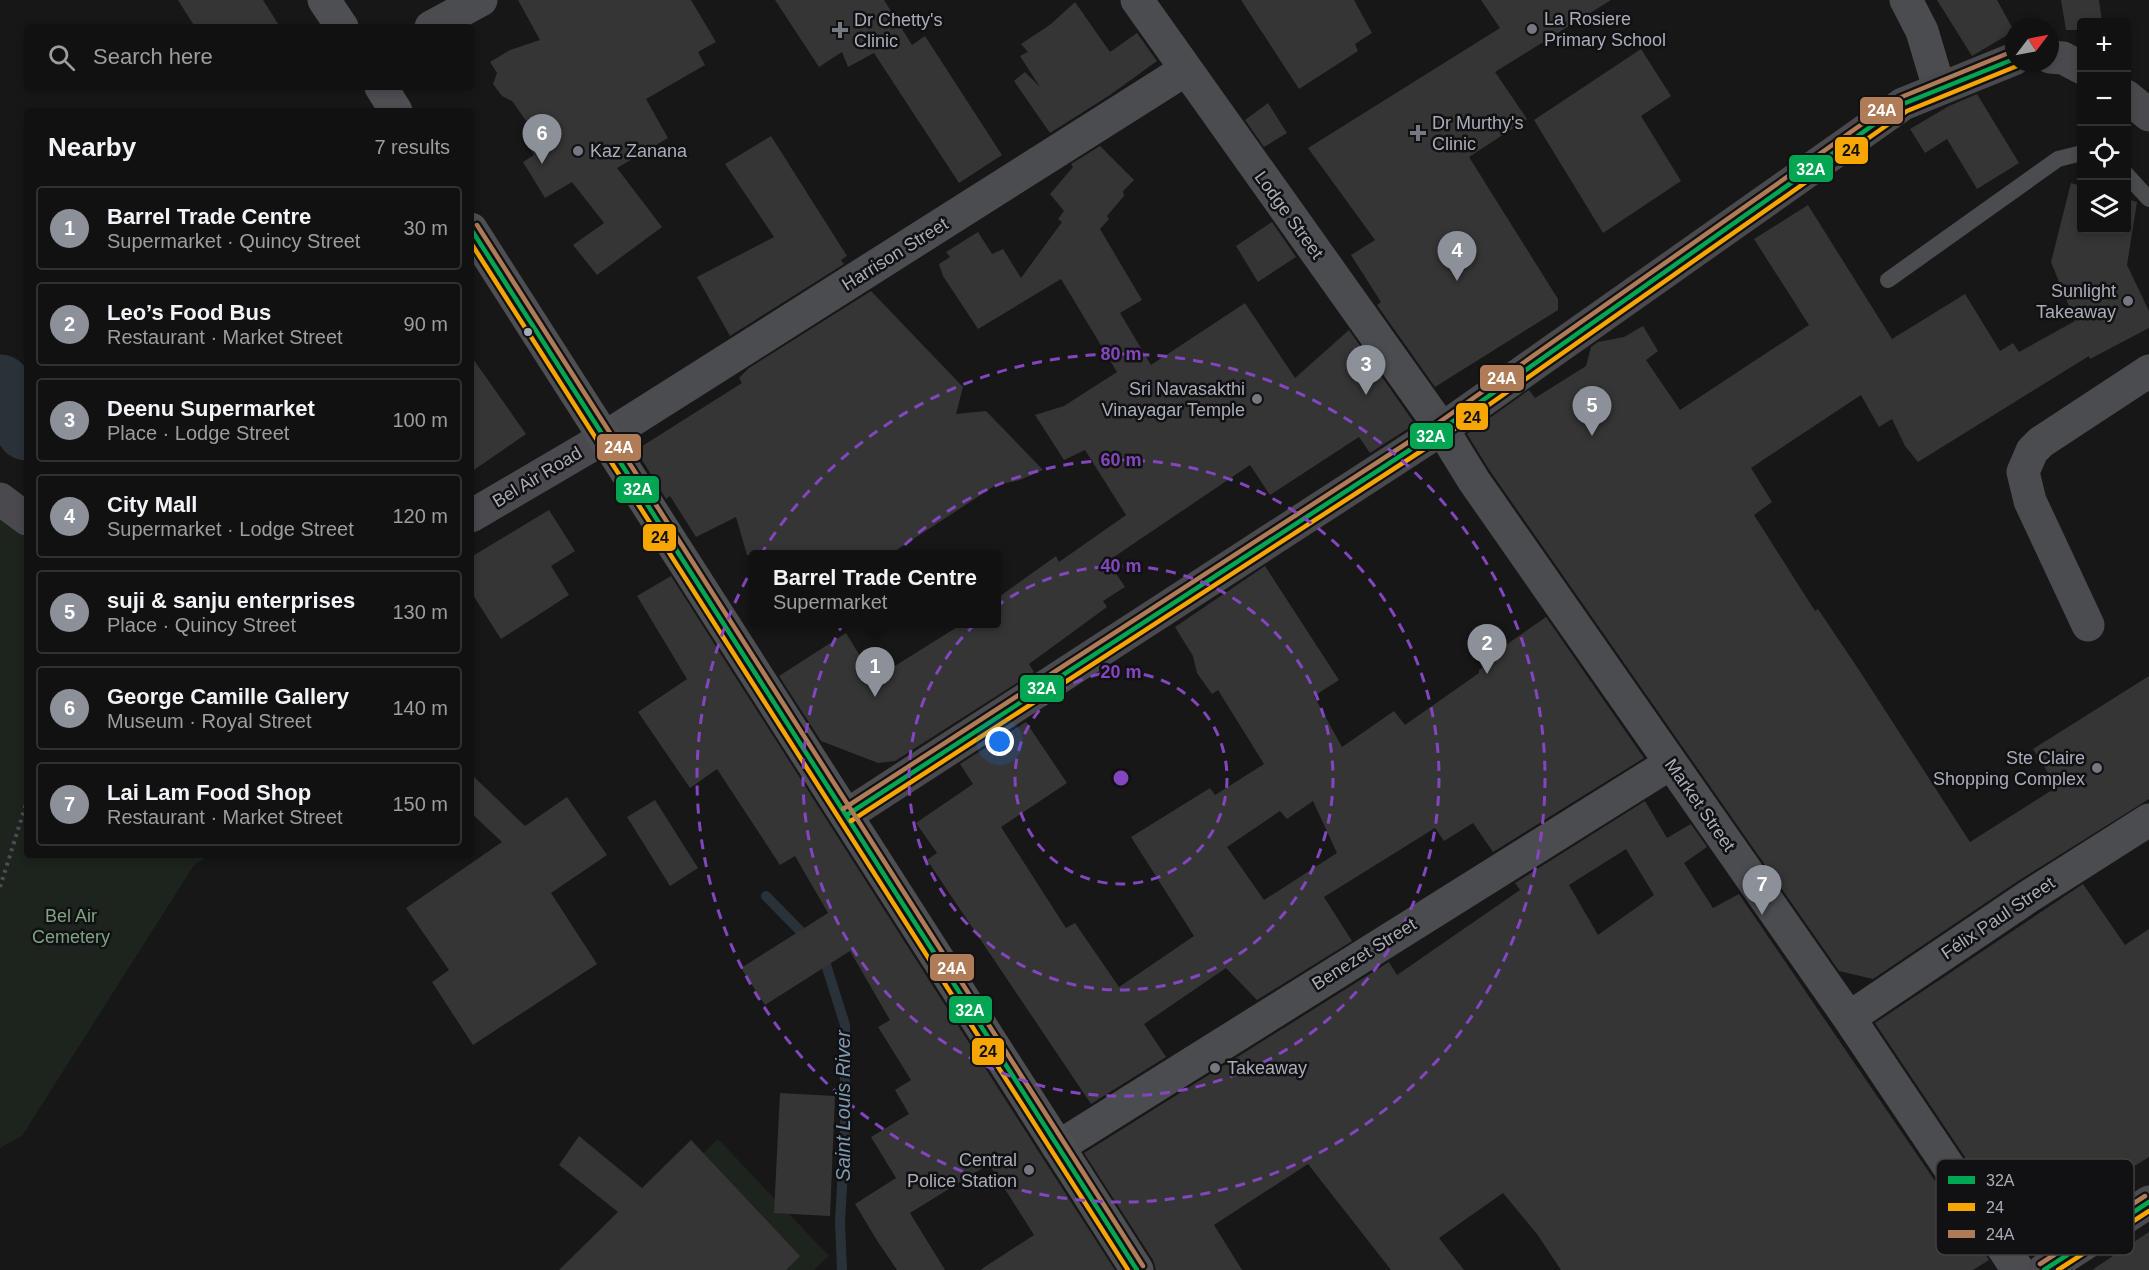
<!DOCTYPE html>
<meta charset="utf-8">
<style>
:root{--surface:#111;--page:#1a1a1a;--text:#f1f3f6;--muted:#9c9d9f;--line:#303131;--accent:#8c9099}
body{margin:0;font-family:Helvetica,sans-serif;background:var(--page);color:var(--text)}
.controls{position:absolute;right:18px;top:18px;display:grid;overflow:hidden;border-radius:6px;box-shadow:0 3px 9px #0003}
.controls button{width:54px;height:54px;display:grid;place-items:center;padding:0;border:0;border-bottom:2px solid var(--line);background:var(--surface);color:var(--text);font:30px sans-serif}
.compass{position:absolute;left:2005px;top:18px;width:54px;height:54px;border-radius:50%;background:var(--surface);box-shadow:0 3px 9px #0003;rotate:58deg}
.you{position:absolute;left:1000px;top:742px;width:21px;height:21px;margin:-15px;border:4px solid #fff;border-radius:50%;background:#1a73e8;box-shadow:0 0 0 9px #1a73e833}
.badge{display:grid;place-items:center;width:39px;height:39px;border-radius:50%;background:var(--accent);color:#fff;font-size:20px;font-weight:700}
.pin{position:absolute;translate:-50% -50px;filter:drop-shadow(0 2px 3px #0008)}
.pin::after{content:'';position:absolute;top:32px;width:21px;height:18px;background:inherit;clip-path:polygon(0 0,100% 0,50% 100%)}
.popup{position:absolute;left:749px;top:550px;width:252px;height:78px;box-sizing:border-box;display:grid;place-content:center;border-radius:6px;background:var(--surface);filter:drop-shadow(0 2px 4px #0005);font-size:20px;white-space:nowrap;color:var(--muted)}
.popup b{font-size:22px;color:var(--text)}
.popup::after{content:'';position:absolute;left:50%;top:100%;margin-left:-12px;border:12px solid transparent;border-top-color:var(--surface)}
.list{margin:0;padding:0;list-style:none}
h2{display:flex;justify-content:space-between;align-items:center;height:78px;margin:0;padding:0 24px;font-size:26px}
h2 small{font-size:20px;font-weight:400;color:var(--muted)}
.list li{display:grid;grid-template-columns:39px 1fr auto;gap:18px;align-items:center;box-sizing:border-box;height:84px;margin:0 12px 12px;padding:0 12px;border:2px solid var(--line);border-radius:6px}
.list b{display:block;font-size:22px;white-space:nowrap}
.list p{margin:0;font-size:20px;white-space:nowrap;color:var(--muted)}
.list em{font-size:20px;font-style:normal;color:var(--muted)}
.icon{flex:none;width:33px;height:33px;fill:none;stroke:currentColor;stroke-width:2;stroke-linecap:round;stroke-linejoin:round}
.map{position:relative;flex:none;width:2149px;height:1270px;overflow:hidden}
.search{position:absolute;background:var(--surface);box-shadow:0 3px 9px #0003;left:24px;top:24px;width:450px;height:66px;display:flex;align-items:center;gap:15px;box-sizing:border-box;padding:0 21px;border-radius:6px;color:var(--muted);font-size:22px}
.panel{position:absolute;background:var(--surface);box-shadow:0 3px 9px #0003;left:24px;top:108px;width:450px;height:750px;border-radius:6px}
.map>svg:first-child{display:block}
.green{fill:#1d241e}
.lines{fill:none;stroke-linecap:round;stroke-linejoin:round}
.stream{stroke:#2a3239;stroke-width:10}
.river{stroke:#2a3239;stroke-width:63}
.building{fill:#353536;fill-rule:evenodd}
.path{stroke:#4d4e52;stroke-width:4;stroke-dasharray:3 4.5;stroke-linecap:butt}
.lane{stroke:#4b4c50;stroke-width:16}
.street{stroke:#4b4c50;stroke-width:33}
.secondary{stroke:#4a4a4e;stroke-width:33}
.primary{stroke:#4d4f52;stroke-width:33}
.bus-1-casing{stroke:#111113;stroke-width:9}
.bus-2-casing{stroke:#111113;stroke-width:9}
.bus-3-casing{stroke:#111113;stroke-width:9}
.bus-1{stroke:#00a651;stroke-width:4.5}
.bus-2{stroke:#f7a600;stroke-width:4.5}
.bus-3{stroke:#b07c57;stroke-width:4.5}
.ring{fill:none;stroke:#8446be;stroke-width:3;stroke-dasharray:10 8}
.poi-dot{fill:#757880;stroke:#111113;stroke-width:2}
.bus-dot{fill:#a8adb8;stroke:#111113;stroke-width:2}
.labels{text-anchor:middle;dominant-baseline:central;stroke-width:5;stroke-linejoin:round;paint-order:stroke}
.poi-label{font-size:18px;fill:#a8adb8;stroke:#111113;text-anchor:start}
.street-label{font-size:18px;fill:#a8adb8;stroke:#111113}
.park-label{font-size:18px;fill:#7fa381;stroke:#111113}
.water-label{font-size:20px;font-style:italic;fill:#7f9bb3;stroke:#111113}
.key{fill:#111113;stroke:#3e4045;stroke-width:1.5}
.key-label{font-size:16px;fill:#a8adb8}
.centre{fill:#8446be;stroke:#111113;stroke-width:3}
.ring-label{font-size:18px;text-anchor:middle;font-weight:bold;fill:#8446be;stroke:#111113;stroke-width:5;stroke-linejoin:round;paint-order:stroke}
.line-badge{stroke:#111113;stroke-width:2}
.badge-label{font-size:16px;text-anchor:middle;font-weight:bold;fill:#fff}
.pale-badge-label{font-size:16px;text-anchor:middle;font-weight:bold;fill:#111}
</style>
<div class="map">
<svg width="2149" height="1270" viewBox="0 0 2149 1270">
<rect width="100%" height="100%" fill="#171717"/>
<path class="green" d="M0,513L27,537V855H210L194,865L22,1136L0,1148Z
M718,1139L829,1256L814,1270H586L583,1267Z"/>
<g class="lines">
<path class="stream" d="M766,896L810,941
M823,955L845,1025V1134L840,1222L842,1270"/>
<path class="river" d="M0,386L27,429"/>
</g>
<path class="building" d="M178,0H263L280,27H195Z
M518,0H691L716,42L698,52L705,65L646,99L668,138L617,168L662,227L597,275L573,245L604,223L572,182L545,198L523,162L534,155L526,141L536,135L512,101L502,96L493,84L497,73L490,62L510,50L540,40Z
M775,0H884L912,45L925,36L1002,155L959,183L874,53L848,67L842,52L819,67Z
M1241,0H1354L1372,33L1355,44L1358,51L1299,89Z
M1481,0H1611L1495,72L1527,119L1469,157L1558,299V310L1435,387L1377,305L1381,302L1351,255L1375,240L1308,148L1500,28Z
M1937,0H1997L2014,31L1972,56Z
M2061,0H2099L2102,22H2082V30H2066Z
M1075,2L1110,52L1137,33L1157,61L1110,95L1050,133L1014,81L1025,72L1040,87L1020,56L1028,52L1021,44L1051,24Z
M1641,49L1671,96L1641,116L1681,181L1603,233L1534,120Z
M1977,94L2019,163L1977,189L1947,139L1925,153L1910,129L1949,106Z
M1268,103L1287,133L1264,147L1245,120Z
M771,136L847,256L841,260L844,264L730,336L697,277L774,237L725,164Z
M1100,146L1134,180L1123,191L1124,196L1107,216L1109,219L1100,229L1142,300L1120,313L1151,365L1245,303L1295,378L1349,330L1415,424L1370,453L1359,437L1270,495L1250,465L1108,561L1125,587L1103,601L1107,607L1029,664L1034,672L895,761L878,763L821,741L779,676L846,633L874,679L962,624H996V599L1056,556L1059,562L1126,515L1085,450L1064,460L1035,415L1064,406L1117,372L1061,279L978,329L943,276L939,264L950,257L946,252L978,232L992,254L1003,249L1021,278L1062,222L1058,219L1064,211L1050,194L1073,167L1071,164Z
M2071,183L2082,186V230H2127V199L2137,202L2127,265L2149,311V328L2090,359L2089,356L1918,462L1905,446L1892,419L1879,427L1861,395L1751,468L1772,502L1754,515L1815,611L1818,609L1861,673L1970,842L2057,787L2033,749L2149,676V799L2021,879L1873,979L1839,971L1490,471L1467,434L1529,390L1535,398L1586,366L1591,347L1598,342L1624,337L1643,326L1658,351L1646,360L1680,410L1809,325L1754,239L1808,205L1892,339L1965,294L2000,351L2013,343L2019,352L2075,321L2051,262Z
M1272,222L1296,257L1258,282L1236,246Z
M871,291L963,387L956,414L986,411L1043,470L1020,480L996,485L889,555H747L736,517L696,537L670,496L666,499L636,450L742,383L739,378L749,368Z
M471,356L526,434L471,472Z
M549,510L575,551L551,566L569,595L501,639L471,592V557Z
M1265,566L1339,680L1314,696L1342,747L1394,711L1405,725L1479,673V670L1496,658L1493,654L1546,617L1644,758L1493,852L1473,823L1444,841L1435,828L1324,897L1352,941L1257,1000L1226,968L1144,1024L1166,1057L1091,1104L927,860L937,853L916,823L973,784L960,764L1026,722L1067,783L1001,827L1066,928L1075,923L1119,987L1194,936L1131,837L1210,788L1215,795L1264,764L1218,690L1212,694L1197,673L1193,656L1175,627ZM1313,801L1337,853L1264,900L1227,847L1280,811L1287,819Z
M671,576L1042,1157L1115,1270H980L1034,1235L989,1164L910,1213L945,1270H897L878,1242L855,1204L896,1178L871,1137L909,1114L895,1090L911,1080L878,1027L890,1020L850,951L765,1005L741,968L828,913L795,856L780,865L717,769L690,788L638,712L687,679L637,596Z
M471,774L525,826L567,797L607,855L551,893L597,964L473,1045L432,982L449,970L406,908L502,842L471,813Z
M655,800L698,868L670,886L627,817Z
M1645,801L1667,838L1691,824L1707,847L1684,863L1713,908L1739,894L1989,1260L1973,1270H1561L1537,1234L1503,1193L1439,1238L1464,1270H1391L1308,1164L1214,1225L1242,1270H1156L1153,1260L1084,1153L1389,962L1397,975L1520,890L1515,883ZM1626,849L1654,895L1598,935L1569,885Z
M2083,884L2125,945L2149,929V1157L2112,1180L2115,1184L2024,1245L1875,1023Z
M780,1093L835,1096L830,1216L774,1213Z
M579,1136L642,1188L691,1140L800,1256L786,1270H559L618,1212L559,1165Z
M2149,1232V1270H2092Z"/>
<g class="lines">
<path class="path" d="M0,887L27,801"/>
<path class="lane" d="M2126,174L2149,199
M1888,280L2058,159L2082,153"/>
<path class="street" d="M1137,0L1442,429L1474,481L1849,1018L2018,1270
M1906,0L1922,31L1939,88
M431,27L481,0
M604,438L1185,70
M2088,625L2030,501L2023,472L2032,451L2041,442L2149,371
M1849,1018L2031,895L2149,820
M1058,1147L1671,763"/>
<path class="secondary" d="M2050,57L2063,58L2082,68
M2126,96L2149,115
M0,499L27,519
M471,516L604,438
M847,815L1442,429L1903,104L2014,59
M2044,1270L2149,1202"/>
<path class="primary" d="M324,0L342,27
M381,87L396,111
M471,229L1137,1270"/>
<defs>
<path id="bus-1" d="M471,229L1137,1270
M847,815L1442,429L1903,104L2014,59
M2044,1270L2149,1202"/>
<path id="bus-2" d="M471,243L1128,1270
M851,821L1446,435L1907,111L2017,66
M2058,1270L2149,1211"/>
<path id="bus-3" d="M477,225L1143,1266
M843,809L1438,423L1899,98L2011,52
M2040,1264L2145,1196"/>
</defs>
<use href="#bus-1" class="bus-1-casing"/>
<use href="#bus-2" class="bus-2-casing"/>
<use href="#bus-3" class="bus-3-casing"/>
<use href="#bus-1" class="bus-1"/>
<use href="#bus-2" class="bus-2"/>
<use href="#bus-3" class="bus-3"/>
</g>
<g class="ring">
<circle cx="1121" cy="778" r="106"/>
<circle cx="1121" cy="778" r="212"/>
<circle cx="1121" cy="778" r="318"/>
<circle cx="1121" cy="778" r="424"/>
</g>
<g class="poi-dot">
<circle cx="1532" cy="29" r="6"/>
<path d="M837 21h6v6h6v6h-6v6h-6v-6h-6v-6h6z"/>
<path d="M1415 124h6v6h6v6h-6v6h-6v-6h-6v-6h6z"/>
<circle cx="578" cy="151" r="6"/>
<circle cx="2128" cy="301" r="6"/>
<circle cx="1257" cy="399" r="6"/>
<circle cx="2097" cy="768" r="6"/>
<circle cx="1215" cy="1068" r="6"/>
<circle cx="1029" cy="1170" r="6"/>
</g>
<circle class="bus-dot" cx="528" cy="332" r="5"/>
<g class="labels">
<g class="poi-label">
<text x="1544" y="19">La Rosiere<tspan x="1544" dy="21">Primary School</tspan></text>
<text x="854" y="20">Dr Chetty's<tspan x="854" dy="21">Clinic</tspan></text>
<text x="1432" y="123">Dr Murthy's<tspan x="1432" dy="21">Clinic</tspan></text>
<text x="590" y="151">Kaz Zanana</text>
<text x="2116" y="291" text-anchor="end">Sunlight<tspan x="2116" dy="21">Takeaway</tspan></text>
<text x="1245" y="389" text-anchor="end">Sri Navasakthi<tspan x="1245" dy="21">Vinayagar Temple</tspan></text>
<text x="2085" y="758" text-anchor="end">Ste Claire<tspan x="2085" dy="21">Shopping Complex</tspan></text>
<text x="1227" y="1068">Takeaway</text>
<text x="1017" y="1160" text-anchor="end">Central<tspan x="1017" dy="21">Police Station</tspan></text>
</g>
<g class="street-label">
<text transform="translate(1289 215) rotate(54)">Lodge Street</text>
<text transform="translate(895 254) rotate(-32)">Harrison Street</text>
<text transform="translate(537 477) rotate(-31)">Bel Air Road</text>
<text transform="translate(1700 805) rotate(55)">Market Street</text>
<text transform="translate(1998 918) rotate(-34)">Félix Paul Street</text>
<text transform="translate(1364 954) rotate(-32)">Benezet Street</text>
</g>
<g class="park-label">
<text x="71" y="916">Bel Air<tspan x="71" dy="21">Cemetery</tspan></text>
</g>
<g class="water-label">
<text transform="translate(843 1106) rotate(-90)">Saint Louis River</text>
</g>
</g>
<rect x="1936" y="1159" width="198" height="96" rx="9" class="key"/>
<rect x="1948" y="1176" width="27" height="8" fill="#00a651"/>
<rect x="1948" y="1203" width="27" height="8" fill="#f7a600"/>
<rect x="1948" y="1230" width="27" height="8" fill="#b07c57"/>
<g class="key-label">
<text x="1986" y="1186">32A</text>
<text x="1986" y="1213">24</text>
<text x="1986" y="1240">24A</text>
</g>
<circle cx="1121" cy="778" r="9" class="centre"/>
<g class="ring-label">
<text x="1121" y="360">80 m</text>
<text x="1121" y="466">60 m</text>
<text x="1121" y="572">40 m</text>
<text x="1121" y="678">20 m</text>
</g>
<g class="line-badge">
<rect x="1859" y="96" width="45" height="29" rx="6" fill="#b07c57"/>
<rect x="1834" y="136" width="35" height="29" rx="6" fill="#f7a600"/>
<rect x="1788" y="154" width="46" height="29" rx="6" fill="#00a651"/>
<rect x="1479" y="364" width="46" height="28" rx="6" fill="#b07c57"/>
<rect x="1455" y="402" width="34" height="29" rx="6" fill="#f7a600"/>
<rect x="1409" y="422" width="45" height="28" rx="6" fill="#00a651"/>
<rect x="596" y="433" width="46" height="29" rx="6" fill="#b07c57"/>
<rect x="615" y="475" width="45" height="29" rx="6" fill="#00a651"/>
<rect x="642" y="523" width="35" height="29" rx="6" fill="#f7a600"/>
<rect x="1019" y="674" width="46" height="29" rx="6" fill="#00a651"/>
<rect x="929" y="953" width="46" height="29" rx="6" fill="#b07c57"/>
<rect x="948" y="995" width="45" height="29" rx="6" fill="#00a651"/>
<rect x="971" y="1037" width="34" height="29" rx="6" fill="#f7a600"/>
</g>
<g class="badge-label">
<text x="1882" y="116">24A</text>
<text x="1811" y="175">32A</text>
<text x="1502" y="384">24A</text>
<text x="1431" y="442">32A</text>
<text x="619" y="453">24A</text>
<text x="638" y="495">32A</text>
<text x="1042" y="694">32A</text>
<text x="952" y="974">24A</text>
<text x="970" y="1016">32A</text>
</g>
<g class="pale-badge-label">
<text x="1851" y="156">24</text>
<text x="1472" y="423">24</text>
<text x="660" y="543">24</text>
<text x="988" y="1057">24</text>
</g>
</svg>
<div class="controls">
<button>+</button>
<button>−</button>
<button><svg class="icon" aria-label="locate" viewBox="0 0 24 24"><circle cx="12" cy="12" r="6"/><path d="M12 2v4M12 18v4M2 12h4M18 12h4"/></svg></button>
<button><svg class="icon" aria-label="layers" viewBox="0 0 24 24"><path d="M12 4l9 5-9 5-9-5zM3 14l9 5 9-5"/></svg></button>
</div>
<svg class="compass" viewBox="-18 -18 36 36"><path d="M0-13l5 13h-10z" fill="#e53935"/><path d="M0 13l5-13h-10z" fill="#9c9d9f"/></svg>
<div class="you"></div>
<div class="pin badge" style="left:875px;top:697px">1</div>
<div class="popup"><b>Barrel Trade Centre</b>Supermarket</div>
<div class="pin badge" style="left:1487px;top:674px">2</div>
<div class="pin badge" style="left:1366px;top:395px">3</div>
<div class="pin badge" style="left:1457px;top:281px">4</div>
<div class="pin badge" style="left:1592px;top:436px">5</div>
<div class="pin badge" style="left:542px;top:164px">6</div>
<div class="pin badge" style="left:1762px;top:915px">7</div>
<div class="search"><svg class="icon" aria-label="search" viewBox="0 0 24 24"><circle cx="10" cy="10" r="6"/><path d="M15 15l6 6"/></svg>Search here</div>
<section class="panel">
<h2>Nearby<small>7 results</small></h2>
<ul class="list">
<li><span class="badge">1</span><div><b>Barrel Trade Centre</b><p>Supermarket · Quincy Street</p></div><em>30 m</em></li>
<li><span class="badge">2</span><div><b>Leo’s Food Bus</b><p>Restaurant · Market Street</p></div><em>90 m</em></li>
<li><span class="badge">3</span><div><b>Deenu Supermarket</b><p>Place · Lodge Street</p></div><em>100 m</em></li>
<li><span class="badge">4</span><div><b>City Mall</b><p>Supermarket · Lodge Street</p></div><em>120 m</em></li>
<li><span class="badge">5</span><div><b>suji &amp; sanju enterprises</b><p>Place · Quincy Street</p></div><em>130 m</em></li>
<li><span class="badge">6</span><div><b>George Camille Gallery</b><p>Museum · Royal Street</p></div><em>140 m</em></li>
<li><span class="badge">7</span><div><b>Lai Lam Food Shop</b><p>Restaurant · Market Street</p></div><em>150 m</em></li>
</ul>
</section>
</div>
